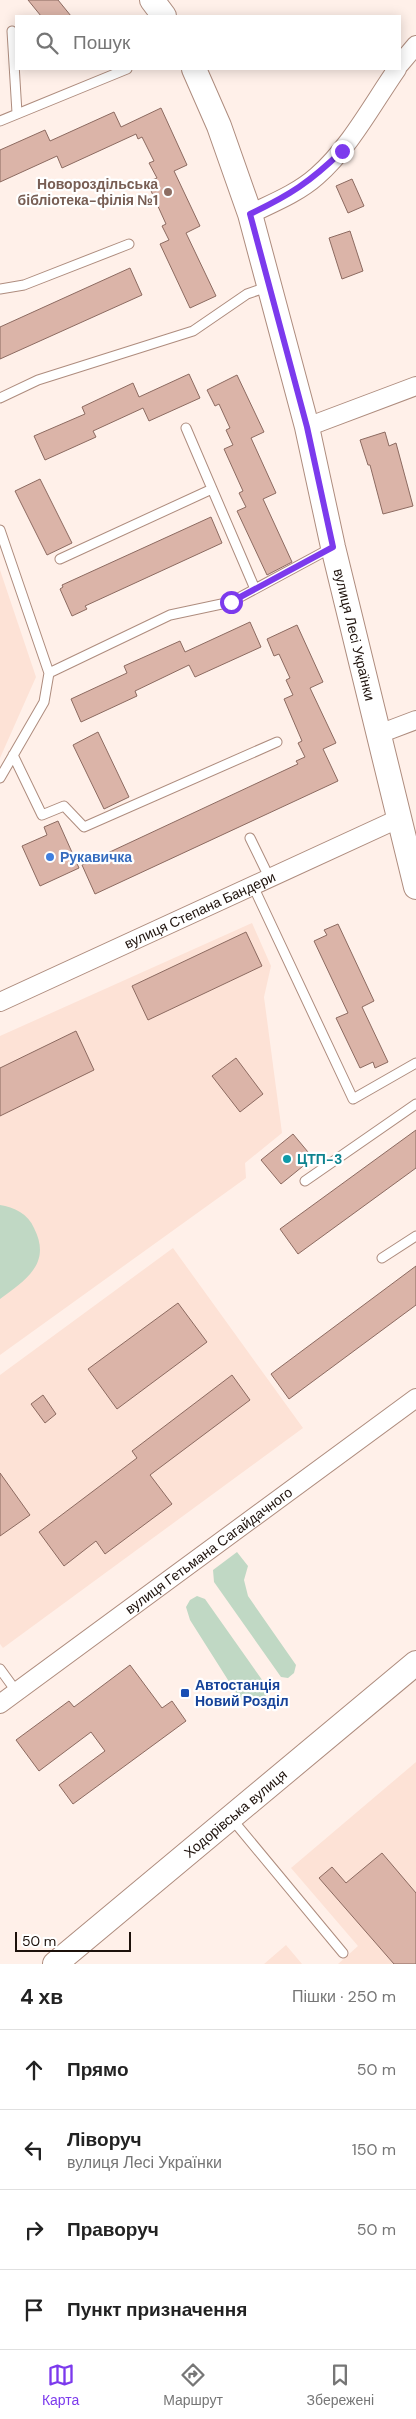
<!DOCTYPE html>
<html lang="uk">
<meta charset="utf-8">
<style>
:root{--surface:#fff;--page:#f6f6f6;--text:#222;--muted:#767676;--line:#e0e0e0;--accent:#7c3aed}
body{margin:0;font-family:"DM Sans",sans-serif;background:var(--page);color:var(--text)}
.scale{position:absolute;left:15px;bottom:12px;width:116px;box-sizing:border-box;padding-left:5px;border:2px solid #1d110b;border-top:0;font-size:14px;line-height:18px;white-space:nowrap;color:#1d110b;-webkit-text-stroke:4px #fff;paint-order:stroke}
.stop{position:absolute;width:15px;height:15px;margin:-11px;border:4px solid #7c3aed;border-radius:50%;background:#fff}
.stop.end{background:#7c3aed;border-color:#fff;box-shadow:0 1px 5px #0008}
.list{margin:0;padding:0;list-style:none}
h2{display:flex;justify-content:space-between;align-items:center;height:65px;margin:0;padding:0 20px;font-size:21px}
h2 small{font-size:16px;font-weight:400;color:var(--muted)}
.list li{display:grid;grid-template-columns:32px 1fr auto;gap:15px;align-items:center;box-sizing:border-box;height:80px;padding:0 20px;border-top:1px solid var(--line)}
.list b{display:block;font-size:19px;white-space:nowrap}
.list p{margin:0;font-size:16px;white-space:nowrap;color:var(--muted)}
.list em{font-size:16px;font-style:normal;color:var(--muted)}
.icon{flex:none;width:28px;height:28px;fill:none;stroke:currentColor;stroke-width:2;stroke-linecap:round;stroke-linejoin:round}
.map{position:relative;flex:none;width:416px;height:1964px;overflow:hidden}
.search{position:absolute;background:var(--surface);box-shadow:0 2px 12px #0003;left:15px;right:15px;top:15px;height:55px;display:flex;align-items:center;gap:12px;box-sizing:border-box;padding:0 18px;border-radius:0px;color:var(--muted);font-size:19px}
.sheet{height:385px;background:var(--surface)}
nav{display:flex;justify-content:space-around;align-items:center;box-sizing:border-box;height:70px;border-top:1px solid var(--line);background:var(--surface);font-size:14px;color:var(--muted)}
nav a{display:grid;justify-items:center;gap:2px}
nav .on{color:var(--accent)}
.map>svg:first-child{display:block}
.built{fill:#fde2d6}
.green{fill:#c0d8c4}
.building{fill:#dbb4a8;stroke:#8c6a60}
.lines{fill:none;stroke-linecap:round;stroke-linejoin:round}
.lane-casing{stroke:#ae8c7e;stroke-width:11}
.street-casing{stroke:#ae8c7e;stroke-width:20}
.secondary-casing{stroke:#ae8c7e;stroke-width:26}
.lane{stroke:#fff;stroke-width:9}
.street{stroke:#fff;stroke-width:18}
.secondary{stroke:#fff;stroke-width:24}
.route{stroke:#7c3aed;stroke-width:6}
.education-dot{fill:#8d6e63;stroke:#fff;stroke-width:2}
.shop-dot{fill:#3f7fe0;stroke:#fff;stroke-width:2}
.culture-dot{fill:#0f9aa8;stroke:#fff;stroke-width:2}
.transit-dot{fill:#1a4fb4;stroke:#fff;stroke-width:2}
.labels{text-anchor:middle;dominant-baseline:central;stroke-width:4.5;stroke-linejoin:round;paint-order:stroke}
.education-label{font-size:14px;font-weight:bold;fill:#785e54;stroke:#fff;text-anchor:end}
.street-label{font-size:14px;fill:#1d110b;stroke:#fff}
.shop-label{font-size:14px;font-weight:bold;fill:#366cbe;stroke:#fff;text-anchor:start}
.culture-label{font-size:14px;font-weight:bold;fill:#0d838f;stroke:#fff;text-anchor:start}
.transit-label{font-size:14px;font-weight:bold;fill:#164399;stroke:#fff;text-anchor:start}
</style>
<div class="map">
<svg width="416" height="1964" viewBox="0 0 416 1964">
<rect width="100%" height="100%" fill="#fff0e9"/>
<path class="built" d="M0,570L36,677L0,758Z
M252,923L271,966L264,997L282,1133L245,1163L246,1178L0,1355V1036Z
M173,1248L303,1428L3,1648L0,1644V1375Z
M416,1762V1964H338L358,1946L291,1868Z
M286,1945L302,1964H264Z"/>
<path class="green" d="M0,1205C14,1207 28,1214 34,1228C52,1263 26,1280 0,1299Z
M237,1552L248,1566L244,1580L248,1596L296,1665L294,1673L288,1678L281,1677L214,1582L213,1570Z
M197,1596L205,1599L265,1684L266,1695L261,1701L250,1704L240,1699L190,1620L186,1607L190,1600Z"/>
<path class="building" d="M28,0H58L71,16H41Z
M161,108L187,165L174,171L200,226L186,233L216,296L190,308L160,244L169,240L162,226L166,224L147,182L157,178L149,163L154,161L142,137L138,139L136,134L62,168L57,156L0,182V150L45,130L50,141L114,112L121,127Z
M352,179L364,206L348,213L336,186Z
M350,231L363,271L342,279L329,238Z
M130,268L142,295L0,359V327Z
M189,374L200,398L149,421L143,408L93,431L96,437L45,460L34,436L85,414L82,407L133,383L139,397Z
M237,375L264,432L251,438L276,493L263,499L292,562L267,575L237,511L246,507L239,493L243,491L224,449L233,445L226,430L230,428L219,404L215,406L207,390Z
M385,432L389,446L396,443L413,506L383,514L370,465H368L360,440Z
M40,479L72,543L47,555L15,491Z
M211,517L222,543L85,606L87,609L72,616L60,589L63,587L62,585Z
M250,622L261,647L195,677L189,665L135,691L137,696L81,722L71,699L127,673L124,666L180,641L185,652Z
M297,625L323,682L310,688L336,743L323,749L338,781L95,894L82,865L298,764L296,761L305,757L298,743L302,741L284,699L293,695L286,680L290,678L279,654L274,656L267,639Z
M98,732L129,797L104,809L73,745Z
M58,821L79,868L40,886L22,846L47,835L44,827Z
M338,924L374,1001L362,1007L388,1062L375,1068L373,1062L360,1068L336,1018L348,1013L314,941L327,935L324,930Z
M246,932L262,966L148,1020L132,986Z
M76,1031L94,1070L0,1116V1068Z
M236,1058L263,1094L240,1112L212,1076Z
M416,1130V1168L298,1254L280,1229Z
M293,1134L313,1158L281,1184L261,1160Z
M416,1266V1305L289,1399L271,1374Z
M178,1303L207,1342L117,1409L88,1369Z
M232,1375L250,1400L150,1475L172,1504L105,1554L96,1541L64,1566L39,1532L137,1458L132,1451Z
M43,1395L56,1414L45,1423L31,1404Z
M0,1473L30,1515L0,1536Z
M130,1665L162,1708L172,1701L186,1721L73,1804L59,1785L105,1751L91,1732L39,1771L16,1740L69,1701L74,1707Z
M382,1853L416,1893V1964H394L319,1878L332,1867L346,1883Z"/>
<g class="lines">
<defs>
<path id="lane" d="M12,31L17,113
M0,121L127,69
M0,289L24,285L129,244
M0,398L38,380L193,331L247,294L270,286
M186,428L255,589
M0,530L49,673L44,702L0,778
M60,559L212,489
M49,673L170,615L231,602L331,548
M13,755L42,815L64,806L84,827L277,742
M250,838L270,879
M253,886L353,1099L416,1063
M305,1181L416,1104
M382,1258L416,1236
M0,1669L16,1691
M231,1818L343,1953"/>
<g id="street">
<path d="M400,64L416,45"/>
<path d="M250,214C273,203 298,193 317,176C350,147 372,105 397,69"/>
<path d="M307,427L416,386"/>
<path d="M379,734L416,720"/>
<path id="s1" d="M0,1002L400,818"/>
<path id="s2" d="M0,1704L416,1398"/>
</g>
<g id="secondary">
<path d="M152,0L164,16"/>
<path id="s3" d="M194,69L219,126L250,214L307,427L333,547L416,887"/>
<path id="s4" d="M55,1964L416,1663"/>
</g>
</defs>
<use href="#lane" class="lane-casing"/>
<use href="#street" class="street-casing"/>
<use href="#secondary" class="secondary-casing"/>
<use href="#lane" class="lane"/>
<use href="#street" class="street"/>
<use href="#secondary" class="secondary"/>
</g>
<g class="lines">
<path class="route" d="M231,602L333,547L307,427L250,214C290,195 310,182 342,151"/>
</g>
<circle class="education-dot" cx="168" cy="192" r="5"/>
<circle class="shop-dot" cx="50" cy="857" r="5"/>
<circle class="culture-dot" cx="287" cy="1159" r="5"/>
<rect class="transit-dot" x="180" y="1688" width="10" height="10" rx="2.5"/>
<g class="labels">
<g class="education-label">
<text x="158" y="184">Новороздільська<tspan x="158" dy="16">бібліотека-філія №1</tspan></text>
</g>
<g class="street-label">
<text stroke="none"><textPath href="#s3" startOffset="589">вулиця Лесі Українки</textPath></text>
<text stroke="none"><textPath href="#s1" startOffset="220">вулиця Степана Бандери</textPath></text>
<text stroke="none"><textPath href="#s2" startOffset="259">вулиця Гетьмана Сагайдачного</textPath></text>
<text stroke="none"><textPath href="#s4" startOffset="235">Ходорівська вулиця</textPath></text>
</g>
<g class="shop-label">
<text x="60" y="857">Рукавичка</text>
</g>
<g class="culture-label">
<text x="297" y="1159">ЦТП-3</text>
</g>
<g class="transit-label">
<text x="195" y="1685">Автостанція<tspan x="195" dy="16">Новий Розділ</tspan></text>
</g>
</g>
</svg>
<div class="scale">50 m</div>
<div class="stop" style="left:231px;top:602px"></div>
<div class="stop end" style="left:342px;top:151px"></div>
<div class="search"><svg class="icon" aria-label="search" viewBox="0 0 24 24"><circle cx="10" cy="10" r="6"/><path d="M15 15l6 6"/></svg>Пошук</div>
</div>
<section class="sheet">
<h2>4 хв<small>Пішки · 250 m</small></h2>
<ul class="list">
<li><svg class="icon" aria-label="ahead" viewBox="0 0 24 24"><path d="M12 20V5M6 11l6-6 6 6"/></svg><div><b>Прямо</b></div><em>50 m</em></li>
<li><svg class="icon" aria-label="left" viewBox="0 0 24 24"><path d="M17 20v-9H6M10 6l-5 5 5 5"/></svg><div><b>Ліворуч</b><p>вулиця Лесі Українки</p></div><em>150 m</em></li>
<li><svg class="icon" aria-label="right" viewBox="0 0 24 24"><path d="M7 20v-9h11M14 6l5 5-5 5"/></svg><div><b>Праворуч</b></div><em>50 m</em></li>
<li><svg class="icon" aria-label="arrive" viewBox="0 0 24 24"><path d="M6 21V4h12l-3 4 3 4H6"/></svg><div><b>Пункт призначення</b></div></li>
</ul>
</section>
<nav>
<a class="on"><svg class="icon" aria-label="map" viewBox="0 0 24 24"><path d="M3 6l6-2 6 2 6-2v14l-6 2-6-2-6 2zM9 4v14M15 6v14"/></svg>Карта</a>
<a><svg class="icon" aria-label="directions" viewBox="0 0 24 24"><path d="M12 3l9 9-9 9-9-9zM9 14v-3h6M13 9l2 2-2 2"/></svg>Маршрут</a>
<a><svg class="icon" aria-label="saved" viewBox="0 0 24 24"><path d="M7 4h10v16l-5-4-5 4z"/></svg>Збережені</a>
</nav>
